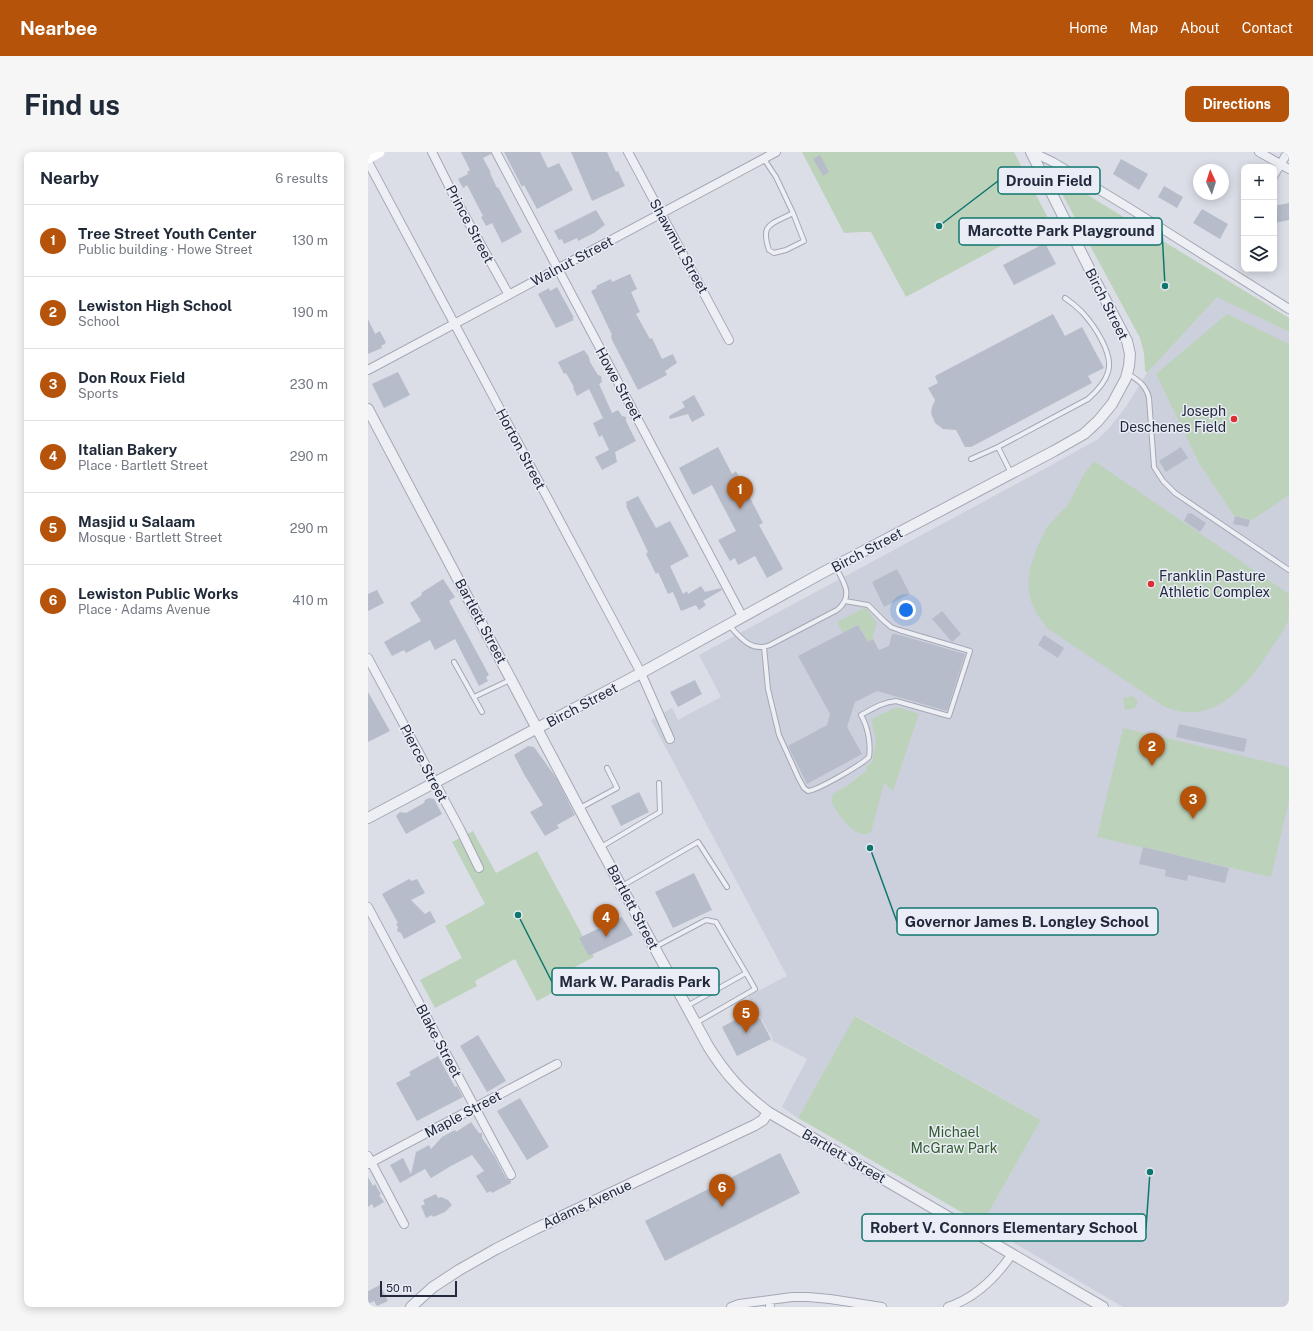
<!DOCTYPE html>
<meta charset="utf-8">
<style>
:root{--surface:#fff;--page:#f6f6f7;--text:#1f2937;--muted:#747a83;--line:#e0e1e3;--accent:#b45309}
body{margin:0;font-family:"Public Sans",sans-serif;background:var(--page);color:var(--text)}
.controls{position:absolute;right:12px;top:12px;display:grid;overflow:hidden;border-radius:8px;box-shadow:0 2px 10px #0003}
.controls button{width:36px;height:36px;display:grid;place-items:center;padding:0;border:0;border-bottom:1px solid var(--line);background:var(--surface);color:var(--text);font:20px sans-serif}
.compass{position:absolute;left:825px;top:12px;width:36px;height:36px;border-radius:50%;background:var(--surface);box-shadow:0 2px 10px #0003;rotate:356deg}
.scale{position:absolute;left:12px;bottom:10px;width:77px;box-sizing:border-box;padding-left:4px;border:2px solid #232a3e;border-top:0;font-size:11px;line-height:14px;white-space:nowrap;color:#232a3e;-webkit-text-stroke:3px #eaedf5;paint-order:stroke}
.you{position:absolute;left:538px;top:458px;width:14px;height:14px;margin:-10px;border:3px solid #fff;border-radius:50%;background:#1a73e8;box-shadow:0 0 0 6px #1a73e833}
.badge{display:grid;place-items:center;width:26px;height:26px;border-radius:50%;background:var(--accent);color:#fff;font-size:13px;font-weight:700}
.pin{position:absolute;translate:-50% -33px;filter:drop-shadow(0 1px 2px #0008)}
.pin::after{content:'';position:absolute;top:21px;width:14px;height:12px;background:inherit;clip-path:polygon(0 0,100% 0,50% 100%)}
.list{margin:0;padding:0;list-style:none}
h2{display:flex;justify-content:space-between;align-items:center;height:52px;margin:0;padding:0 16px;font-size:17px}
h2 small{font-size:13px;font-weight:400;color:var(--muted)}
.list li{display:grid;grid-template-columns:26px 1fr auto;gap:12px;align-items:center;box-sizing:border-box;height:72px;padding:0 16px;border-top:1px solid var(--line)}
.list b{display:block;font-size:15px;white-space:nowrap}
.list p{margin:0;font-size:13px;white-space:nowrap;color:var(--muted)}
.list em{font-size:13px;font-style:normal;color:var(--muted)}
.icon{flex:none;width:22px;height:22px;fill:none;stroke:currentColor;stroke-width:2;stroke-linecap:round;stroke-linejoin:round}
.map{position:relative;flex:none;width:921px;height:1155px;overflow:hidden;border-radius:8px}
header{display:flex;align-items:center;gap:24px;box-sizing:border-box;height:56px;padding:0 20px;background:var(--accent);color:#fff}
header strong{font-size:19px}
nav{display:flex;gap:22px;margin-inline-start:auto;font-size:14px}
.intro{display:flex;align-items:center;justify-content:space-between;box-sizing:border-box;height:96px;padding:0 24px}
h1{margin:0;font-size:28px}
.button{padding:10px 18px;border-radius:8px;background:var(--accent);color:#fff;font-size:14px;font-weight:700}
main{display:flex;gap:24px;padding:0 24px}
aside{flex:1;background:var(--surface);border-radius:8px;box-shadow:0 2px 10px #0003}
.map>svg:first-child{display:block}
.built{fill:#ccd0dc}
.green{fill:#bdd2bb}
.building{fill:#b7bcca}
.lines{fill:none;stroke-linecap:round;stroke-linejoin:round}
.service-casing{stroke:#a4a8b4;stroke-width:6}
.minor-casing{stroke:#a4a8b4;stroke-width:10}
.tertiary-casing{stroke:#a4a8b4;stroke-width:12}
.service{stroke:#eeeff5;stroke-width:4}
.minor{stroke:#eeeff5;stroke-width:8}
.tertiary{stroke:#eeeff5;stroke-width:10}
.secondary{stroke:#fff;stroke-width:11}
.poi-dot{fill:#dc2f32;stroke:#eaedf5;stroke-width:1.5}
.labels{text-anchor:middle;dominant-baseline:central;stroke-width:3;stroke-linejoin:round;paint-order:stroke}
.street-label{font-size:14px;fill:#232a3e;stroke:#eaedf5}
.poi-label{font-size:14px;fill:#232a3e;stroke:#eaedf5;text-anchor:end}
.park-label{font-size:14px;fill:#325c2f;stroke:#eaedf5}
.leader{fill:none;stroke:#0f766e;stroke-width:1.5}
.callout-dot{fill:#0f766e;stroke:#eaedf5;stroke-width:1.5}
.callout{fill:#eaedf5;stroke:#0f766e;stroke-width:1.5}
.callout-label{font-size:15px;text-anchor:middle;font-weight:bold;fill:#232a3e}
</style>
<header>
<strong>Nearbee</strong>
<nav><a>Home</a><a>Map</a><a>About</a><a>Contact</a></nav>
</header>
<div class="intro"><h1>Find us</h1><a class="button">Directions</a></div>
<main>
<aside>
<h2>Nearby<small>6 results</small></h2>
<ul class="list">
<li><span class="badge">1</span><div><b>Tree Street Youth Center</b><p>Public building · Howe Street</p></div><em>130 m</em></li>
<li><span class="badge">2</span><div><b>Lewiston High School</b><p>School</p></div><em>190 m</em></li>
<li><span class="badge">3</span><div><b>Don Roux Field</b><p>Sports</p></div><em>230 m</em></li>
<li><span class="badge">4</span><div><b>Italian Bakery</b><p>Place · Bartlett Street</p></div><em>290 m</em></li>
<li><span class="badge">5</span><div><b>Masjid u Salaam</b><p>Mosque · Bartlett Street</p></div><em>290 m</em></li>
<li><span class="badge">6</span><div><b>Lewiston Public Works</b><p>Place · Adams Avenue</p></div><em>410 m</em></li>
</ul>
</aside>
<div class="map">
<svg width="921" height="1155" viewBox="0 0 921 1155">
<rect width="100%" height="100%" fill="#dbdee7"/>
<path class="built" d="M849,144L921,180V1155H755L614,1072L673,968L488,864L430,966L414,955L439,907L403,888L405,887L380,844L419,824L283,568L304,556L310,568L353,545L331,503L678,316L730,287L742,275L757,256L779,221Z"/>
<path class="green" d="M434,0H646L681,68L538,145L503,80H494L476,81Z
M685,23H687L921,166V180L849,145L779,221L777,218L776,201L772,186L685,25Z
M859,162L921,192V343L884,368L866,364L832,313L788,222Z
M726,309L921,442C921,449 921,462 920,469C916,479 908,489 902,498C879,534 846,575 797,555L679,476L668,461L663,449L660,435L662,416L670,393L678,377L688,365L699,354L716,322Z
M496,456L499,457L509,471L504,488L500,490L490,473L475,481L469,470Z
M765,544L770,549L767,556L757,558L755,546Z
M527,556H532L551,562L525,639L516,631L503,680C489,691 468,660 463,649L465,642L480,633L499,618L498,615L504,610L508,589L503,567Z
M755,576L921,615V649L903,725L729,685Z
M105,679L128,721L169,699L226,805L184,827L190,838L169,849L147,807L107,829L109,834L67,856L52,828L94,806L77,774L117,752L84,690Z
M487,864L673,968L614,1072L430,966Z"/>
<path class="building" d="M93,0H123V2L115,6L123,21H122L129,36L130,35L154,80L134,91L124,71L118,74L113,65L115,64L99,33L95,36L90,27L100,22L99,20L102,18Z
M136,0H172L180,16L191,11L205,38L169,57L156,33L154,35Z
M203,0H239L248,20L250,19L257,34L224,49Z
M452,3L461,20L455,24L445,7Z
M753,7L780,22L771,38L745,22Z
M796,34L815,45L809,56L790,45Z
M921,51V68L906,71V54Z
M834,57L860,72L852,87L825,71Z
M228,58L237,73L226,81L210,89L209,86L196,92L194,87L191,88L186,79Z
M677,91L688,112L646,133L635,113Z
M262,122L269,137L263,140L272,160L268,162L282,187L284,186L294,207L305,202L309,211L297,219L299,223L270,238L244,188L243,183H244L223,139L229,136L228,134L243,127L244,130Z
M189,135L206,166H204L206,168L188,176L170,142L181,136L182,139Z
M685,162L697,184L714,175L736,216L720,224L724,231L603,295H597L588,278L575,277L567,271L563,261L564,255L567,248L560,236L570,231L567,224Z
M0,167L7,182L12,179L18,191L13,194L14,196L0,202Z
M216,198L221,205L222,210L230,223L233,224L234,230L231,232L244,261L250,258L254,264L258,265V269L268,289L247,300L249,310L234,318L227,305L241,298L234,283L231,285L225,271L235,266L221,237L209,244L205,236L206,235L198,221L196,222L190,210Z
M30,220L42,243L16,256L4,232Z
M326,243L337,263L324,270L320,262L302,267L301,264L317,255L314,250Z
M350,295L364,322L368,319L395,371L391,373L415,417L399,426L387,404L370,413L367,406L362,409L350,388L368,379L344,333L325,343L311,316Z
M813,295L820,306L798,320L791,309Z
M270,344L288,376L302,369L321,404L302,414L315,442L319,439L320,442L333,434L337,440L353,436L354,438L335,449L338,453L331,458L328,453L313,459L305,440L300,442L290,420L288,422L278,402L280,400L258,354L259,353L258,350Z
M820,361L822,362L823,361L838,371L832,380L816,369Z
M867,364L882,368L880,375L865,372Z
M529,417L542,442L516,455L504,430Z
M75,427L87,445L81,449L121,523L118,525L120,529L111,534L87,487L67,498L62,488L38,501L36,498L24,504L16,490L53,469L42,451L54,443L53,441Z
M9,438L16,451L0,459V442Z
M574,459L593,482L584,490L564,467Z
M490,473L500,490L505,487L511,498L521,494L524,482H528L597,502L579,559L509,539L487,550L479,575L494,602L439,632L420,594L459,573L462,562L430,504Z
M676,483L696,496L690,506L670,493Z
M327,528L334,542L310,555L302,540Z
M0,540L22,579L0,590Z
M811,572L879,587L876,600L808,585Z
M160,594L166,595L189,627L207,663L189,673L191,676L177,684L162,660L175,653L157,624L146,603Z
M271,640L281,660L253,674L243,654Z
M61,646L66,647L74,662L38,682L28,664L32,660L38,661L56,651L57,648Z
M775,695L861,716L857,731L820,723L819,729L797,724L798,718L771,712Z
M326,721L344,758L305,776L287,740Z
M41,727L44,729L49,727L57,741L43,748L57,762L62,759L68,770L36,787L33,781L29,779L30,775L28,772L30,771L14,742Z
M254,765L265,783L221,804L211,786Z
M376,863L381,871L392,866L403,887L369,904L354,875Z
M110,883L138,929L119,940L92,894Z
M70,904L87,935L89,934L95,945L49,969L28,931L43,923L41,920Z
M152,946L181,995L159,1008L129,959Z
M103,970L111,981H114V986L127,1005L138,1026L143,1028V1031L124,1041L123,1039L119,1041L108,1024L116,1019L104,1003L83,1014L63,1026L57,1017L32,1031L22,1013L35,1006L43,1022L48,1000L61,993L63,997L74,985L87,978L88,980Z
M412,1001L432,1041L297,1109L277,1069Z
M0,1025L5,1034L7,1032L13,1042L11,1043L16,1050L6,1056L4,1052L0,1055Z
M68,1042L70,1046L73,1045L80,1048L84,1053L77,1060L65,1065L64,1063L58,1066L53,1054L57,1052L55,1048Z
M12,1133L20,1149L9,1154L6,1149L0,1152V1139Z"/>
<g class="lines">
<defs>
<path id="service" d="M396,7L408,25L425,61L436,89L418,98L406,101L401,98C392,71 403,73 425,61
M759,221C770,228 778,233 781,246L786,315L795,329L807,341L921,418
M630,295L643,321
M603,307L630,295L720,247C728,240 737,231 740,220C746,202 726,173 714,160C709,155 703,150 697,146
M360,472C372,485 383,501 402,493L469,458C487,444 475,429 467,414
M396,495L400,537L411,583L431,627L436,636L440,639C450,638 493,613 501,605C503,592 500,575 493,563C504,557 515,550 528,549L581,564L602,499L531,478L523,475L516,469L500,453L477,449
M86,510L114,560
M106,545L142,528
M212,656L249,636L239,616
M233,695L292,660L291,631
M254,734L330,690L359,735
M287,795L338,768L348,770L378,821
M319,854L378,821L387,837L328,871"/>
<path id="minor" d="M64,0L88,48L141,143
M128,0L374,464
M260,0L361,188
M664,0L685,10L758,54L921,157
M891,0L921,17
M0,10L241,461L273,521L302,587
M906,23L920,0
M0,218L408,0
M0,506L92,677L111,716
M0,755L143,1023
M0,1004L36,1072
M0,1012L189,912
M402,1154V1155
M363,1155L371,1152L424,1145H440L462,1147L514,1155
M580,1155C607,1146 629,1124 644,1102"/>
<path id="tertiary" d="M0,257L221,675L340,894C358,923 373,939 400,960L735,1155
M0,666L273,521L454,421L686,299L716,282L730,269L744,252L758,226L761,214L762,202L759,189L727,128L663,0
M43,1155L65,1135L91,1118L128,1097L167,1077L387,973L395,968L400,960"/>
</defs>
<use href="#service" class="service-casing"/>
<use href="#minor" class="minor-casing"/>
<use href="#tertiary" class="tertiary-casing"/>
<use href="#service" class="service"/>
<use href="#minor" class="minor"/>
<use href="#tertiary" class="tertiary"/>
<path class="secondary" d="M0,6L11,0"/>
</g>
<g class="poi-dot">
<circle cx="866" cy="267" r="4"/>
<circle cx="783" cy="432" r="4"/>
</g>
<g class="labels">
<g class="street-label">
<text transform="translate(102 72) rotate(62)">Prince Street</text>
<text transform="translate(311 94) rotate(61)">Shawmut Street</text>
<text transform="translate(204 109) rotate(-28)">Walnut Street</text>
<text transform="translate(739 152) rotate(63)">Birch Street</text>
<text transform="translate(251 232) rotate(61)">Howe Street</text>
<text transform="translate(153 297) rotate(62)">Horton Street</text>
<text transform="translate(499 398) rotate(-28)">Birch Street</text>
<text transform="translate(113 469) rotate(62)">Bartlett Street</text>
<text transform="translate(214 553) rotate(-28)">Birch Street</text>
<text transform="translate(56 611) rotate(62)">Pierce Street</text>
<text transform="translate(265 755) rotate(62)">Bartlett Street</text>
<text transform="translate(71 889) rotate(62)">Blake Street</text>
<text transform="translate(95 962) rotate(-28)">Maple Street</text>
<text transform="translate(476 1004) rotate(30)">Bartlett Street</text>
<text transform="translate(219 1052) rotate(-25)">Adams Avenue</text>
</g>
<g class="poi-label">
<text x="858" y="259">Joseph<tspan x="858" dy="16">Deschenes Field</tspan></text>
<text x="791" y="424" text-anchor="start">Franklin Pasture<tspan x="791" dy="16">Athletic Complex</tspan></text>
</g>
<g class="park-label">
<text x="586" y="980">Michael<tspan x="586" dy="16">McGraw Park</tspan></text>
</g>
</g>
<path class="leader" d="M571 74L630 29M797 134L794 79M502 696L529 770M150 763L184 830M782 1020L778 1076"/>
<g class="callout-dot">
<circle cx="571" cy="74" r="4"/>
<circle cx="797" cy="134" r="4"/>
<circle cx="502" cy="696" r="4"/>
<circle cx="150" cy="763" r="4"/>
<circle cx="782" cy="1020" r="4"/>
</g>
<g class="callout">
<rect x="630" y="15" width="102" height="27" rx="4"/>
<rect x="591" y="66" width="203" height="27" rx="4"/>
<rect x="529" y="756" width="261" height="27" rx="4"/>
<rect x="184" y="816" width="167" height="27" rx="4"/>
<rect x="494" y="1062" width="284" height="27" rx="4"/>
</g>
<g class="callout-label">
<text x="681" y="34">Drouin Field</text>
<text x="693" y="84">Marcotte Park Playground</text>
<text x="659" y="775">Governor James B. Longley School</text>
<text x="267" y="835">Mark W. Paradis Park</text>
<text x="636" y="1081">Robert V. Connors Elementary School</text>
</g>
</svg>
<div class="controls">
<button>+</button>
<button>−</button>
<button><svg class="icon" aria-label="layers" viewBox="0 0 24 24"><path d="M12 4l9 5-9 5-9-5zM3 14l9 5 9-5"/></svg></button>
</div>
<svg class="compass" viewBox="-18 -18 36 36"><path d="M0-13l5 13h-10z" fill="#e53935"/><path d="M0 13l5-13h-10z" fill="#747a83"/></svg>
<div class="scale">50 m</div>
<div class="you"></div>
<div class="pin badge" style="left:372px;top:357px">1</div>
<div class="pin badge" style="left:784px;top:614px">2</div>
<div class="pin badge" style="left:825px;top:667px">3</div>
<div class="pin badge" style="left:238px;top:785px">4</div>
<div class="pin badge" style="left:378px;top:881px">5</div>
<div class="pin badge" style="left:354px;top:1055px">6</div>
</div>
</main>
